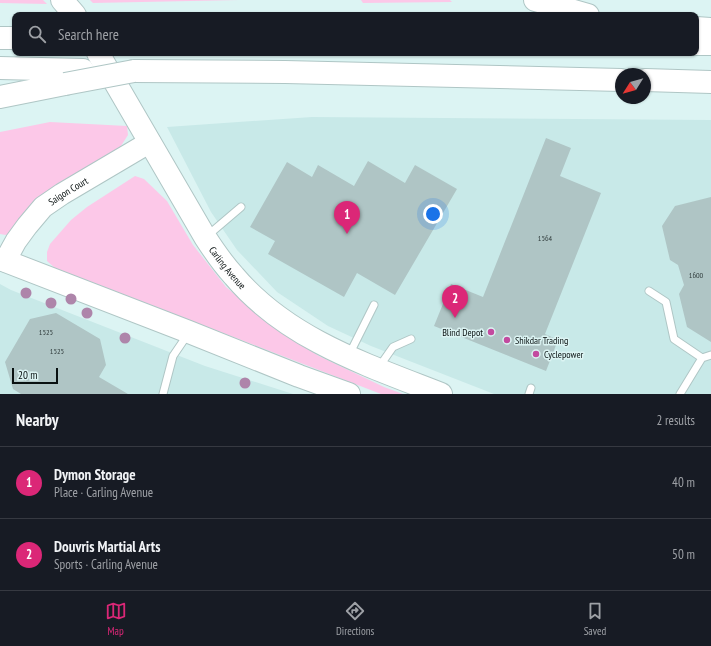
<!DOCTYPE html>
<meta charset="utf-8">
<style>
:root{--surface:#171b24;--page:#20242c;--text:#f1f3f6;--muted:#9ea1a6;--line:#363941;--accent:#db2777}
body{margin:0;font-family:"PT Sans Narrow",sans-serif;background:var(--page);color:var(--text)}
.compass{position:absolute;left:615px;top:68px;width:36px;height:36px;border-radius:50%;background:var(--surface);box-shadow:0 1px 3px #0004;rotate:233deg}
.scale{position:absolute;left:12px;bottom:10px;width:46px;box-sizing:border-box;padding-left:4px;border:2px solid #091111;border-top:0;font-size:11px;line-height:14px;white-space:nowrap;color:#091111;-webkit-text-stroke:3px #dcf4f3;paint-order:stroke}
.you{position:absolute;left:433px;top:214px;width:14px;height:14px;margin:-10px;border:3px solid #fff;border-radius:50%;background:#1a73e8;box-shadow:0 0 0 6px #1a73e833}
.badge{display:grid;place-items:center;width:26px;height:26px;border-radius:50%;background:var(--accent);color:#fff;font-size:13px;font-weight:700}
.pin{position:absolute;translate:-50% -33px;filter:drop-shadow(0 1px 2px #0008)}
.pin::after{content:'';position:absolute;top:21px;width:14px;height:12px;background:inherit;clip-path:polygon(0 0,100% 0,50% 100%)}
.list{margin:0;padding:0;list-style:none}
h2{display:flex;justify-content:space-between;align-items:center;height:52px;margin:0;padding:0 16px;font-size:17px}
h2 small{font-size:13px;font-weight:400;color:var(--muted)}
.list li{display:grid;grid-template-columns:26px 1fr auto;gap:12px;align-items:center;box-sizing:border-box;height:72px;padding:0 16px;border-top:1px solid var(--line)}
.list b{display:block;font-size:15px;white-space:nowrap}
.list p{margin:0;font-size:13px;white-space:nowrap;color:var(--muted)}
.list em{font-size:13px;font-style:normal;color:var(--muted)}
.icon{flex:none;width:22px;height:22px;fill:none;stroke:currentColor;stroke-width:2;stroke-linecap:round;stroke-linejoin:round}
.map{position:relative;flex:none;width:711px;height:394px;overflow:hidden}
.search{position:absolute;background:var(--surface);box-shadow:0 1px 3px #0004;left:12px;right:12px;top:12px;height:44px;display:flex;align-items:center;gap:10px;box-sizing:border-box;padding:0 14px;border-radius:8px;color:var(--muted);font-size:15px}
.sheet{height:196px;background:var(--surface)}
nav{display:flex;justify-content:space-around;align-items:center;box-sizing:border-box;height:56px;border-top:1px solid var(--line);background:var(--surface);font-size:11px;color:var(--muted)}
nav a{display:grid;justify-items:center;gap:2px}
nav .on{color:var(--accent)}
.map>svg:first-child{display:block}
.built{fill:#c8e9e8}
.green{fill:#fcc8e8}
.building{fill:#afc5c5}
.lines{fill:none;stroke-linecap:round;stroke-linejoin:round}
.lane-casing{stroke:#afc6c5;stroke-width:9}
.secondary-casing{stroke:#afc6c5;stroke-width:23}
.primary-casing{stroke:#afc6c5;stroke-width:24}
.highway-casing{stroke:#afc6c5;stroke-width:24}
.lane{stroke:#fff;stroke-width:7}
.secondary{stroke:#fff;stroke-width:21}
.primary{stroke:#fff;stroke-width:22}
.highway{stroke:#fff;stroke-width:22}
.highway-bridge-casing{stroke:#afc6c5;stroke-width:24;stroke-linecap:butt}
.highway-bridge{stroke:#fff;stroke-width:22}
.tree{fill:#ae85aa}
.poi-dot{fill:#c34a9f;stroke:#dcf4f3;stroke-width:1.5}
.labels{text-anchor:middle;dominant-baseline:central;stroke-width:3;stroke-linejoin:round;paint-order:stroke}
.number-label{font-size:8px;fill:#323e3e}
.street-label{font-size:10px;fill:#091111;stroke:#dcf4f3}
.poi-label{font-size:10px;fill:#091111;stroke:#dcf4f3;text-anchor:start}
</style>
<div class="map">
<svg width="711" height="394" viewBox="0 0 711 394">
<rect width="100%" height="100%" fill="#dcf4f3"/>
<path class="built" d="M312,117L711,120V394H494L371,346L328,326L277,292L237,250L211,212L167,127Z
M0,284L11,290L205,366L293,394H0Z"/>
<path class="green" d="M0,0H43L47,4L0,3Z
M90,0H239L93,3Z
M361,0H450L452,2L363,3Z
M50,122L127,126L128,135L119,149L15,230L6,235L0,234V132Z
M135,176L144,179L167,201L193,245L226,287L277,330L319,356L384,387L403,394H381L55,268L47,261V252L50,244L71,220L87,207Z"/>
<path class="building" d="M546,138L571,148L560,176L601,193L545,334L558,340L546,371L434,326L451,284L483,297Z
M368,161L405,183L415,165L457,189L395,295L357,273L344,297L268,254L275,241L250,227L287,162L312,177L318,165L354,186Z
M711,197V342L687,327L679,294L684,285L678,265L670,260L662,226L675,206Z
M56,313L100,339L106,365L99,377L128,394H21L13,389L5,362L30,319Z"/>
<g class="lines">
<defs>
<path id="lane" d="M207,236L241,207
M649,291L666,302L674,339L702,358L711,355
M349,355L374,305
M379,367L393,347L411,339
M163,394L173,356L188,334
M529,394L531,388
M680,394L702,358"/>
<g id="secondary">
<path id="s1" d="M5,261L16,241L27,226L43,207L62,194L150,142"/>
</g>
<g id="primary">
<path d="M62,0L75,15"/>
<path id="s2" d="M98,53L205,237C214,251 223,264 234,276C287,339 367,365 441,394"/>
<path d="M0,259L189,332L299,376L349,394"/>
</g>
<path id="highway" d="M535,0L588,15
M696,28L711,29
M0,38H15
M696,44H711
M0,68L83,70
M134,71L285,72L621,80
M645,80L711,82
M0,97L65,84"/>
</defs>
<use href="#lane" class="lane-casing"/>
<use href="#secondary" class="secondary-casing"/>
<use href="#primary" class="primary-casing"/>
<use href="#highway" class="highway-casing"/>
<use href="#lane" class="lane"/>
<use href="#secondary" class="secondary"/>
<use href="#primary" class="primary"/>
<use href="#highway" class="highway"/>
<defs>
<path id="highway-bridge" d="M65,84L134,71"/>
</defs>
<use href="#highway-bridge" class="highway-bridge-casing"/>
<use href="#highway-bridge" class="highway-bridge"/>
</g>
<g class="tree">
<circle cx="26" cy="293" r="5.5"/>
<circle cx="71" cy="299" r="5.5"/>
<circle cx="51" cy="303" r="5.5"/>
<circle cx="87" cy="313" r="5.5"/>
<circle cx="125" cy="338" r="5.5"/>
<circle cx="245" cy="383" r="5.5"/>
</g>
<g class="poi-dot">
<circle cx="491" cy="332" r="4"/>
<circle cx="507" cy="340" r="4"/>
<circle cx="536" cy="354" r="4"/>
</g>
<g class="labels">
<g class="number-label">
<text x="545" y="238">1564</text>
<text x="696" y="275">1600</text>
<text x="46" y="332">1525</text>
<text x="57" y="351">1525</text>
</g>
<g class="street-label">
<text stroke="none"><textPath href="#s1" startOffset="96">Saigon Court</textPath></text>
<text stroke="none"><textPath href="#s2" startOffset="251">Carling Avenue</textPath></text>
</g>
<g class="poi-label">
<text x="483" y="332" text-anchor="end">Blind Depot</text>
<text x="515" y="340">Shikdar Trading</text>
<text x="544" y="354">Cyclepower</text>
</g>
</g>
</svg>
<svg class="compass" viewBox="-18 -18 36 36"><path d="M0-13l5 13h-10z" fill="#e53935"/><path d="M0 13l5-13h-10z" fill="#9ea1a6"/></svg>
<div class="scale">20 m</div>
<div class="you"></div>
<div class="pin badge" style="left:347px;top:234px">1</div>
<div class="pin badge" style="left:455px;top:318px">2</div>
<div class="search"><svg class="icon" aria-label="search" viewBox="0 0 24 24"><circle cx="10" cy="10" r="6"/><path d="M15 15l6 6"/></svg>Search here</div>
</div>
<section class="sheet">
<h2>Nearby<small>2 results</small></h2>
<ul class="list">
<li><span class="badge">1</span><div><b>Dymon Storage</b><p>Place · Carling Avenue</p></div><em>40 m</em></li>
<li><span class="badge">2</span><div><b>Douvris Martial Arts</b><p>Sports · Carling Avenue</p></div><em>50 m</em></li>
</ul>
</section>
<nav>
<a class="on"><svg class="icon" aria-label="map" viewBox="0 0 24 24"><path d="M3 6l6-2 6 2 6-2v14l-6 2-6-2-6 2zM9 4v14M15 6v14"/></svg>Map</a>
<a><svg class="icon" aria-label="directions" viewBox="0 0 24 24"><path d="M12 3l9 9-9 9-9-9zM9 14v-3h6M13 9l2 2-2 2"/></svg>Directions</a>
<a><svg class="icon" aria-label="saved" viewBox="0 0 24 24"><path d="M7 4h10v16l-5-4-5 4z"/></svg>Saved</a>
</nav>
